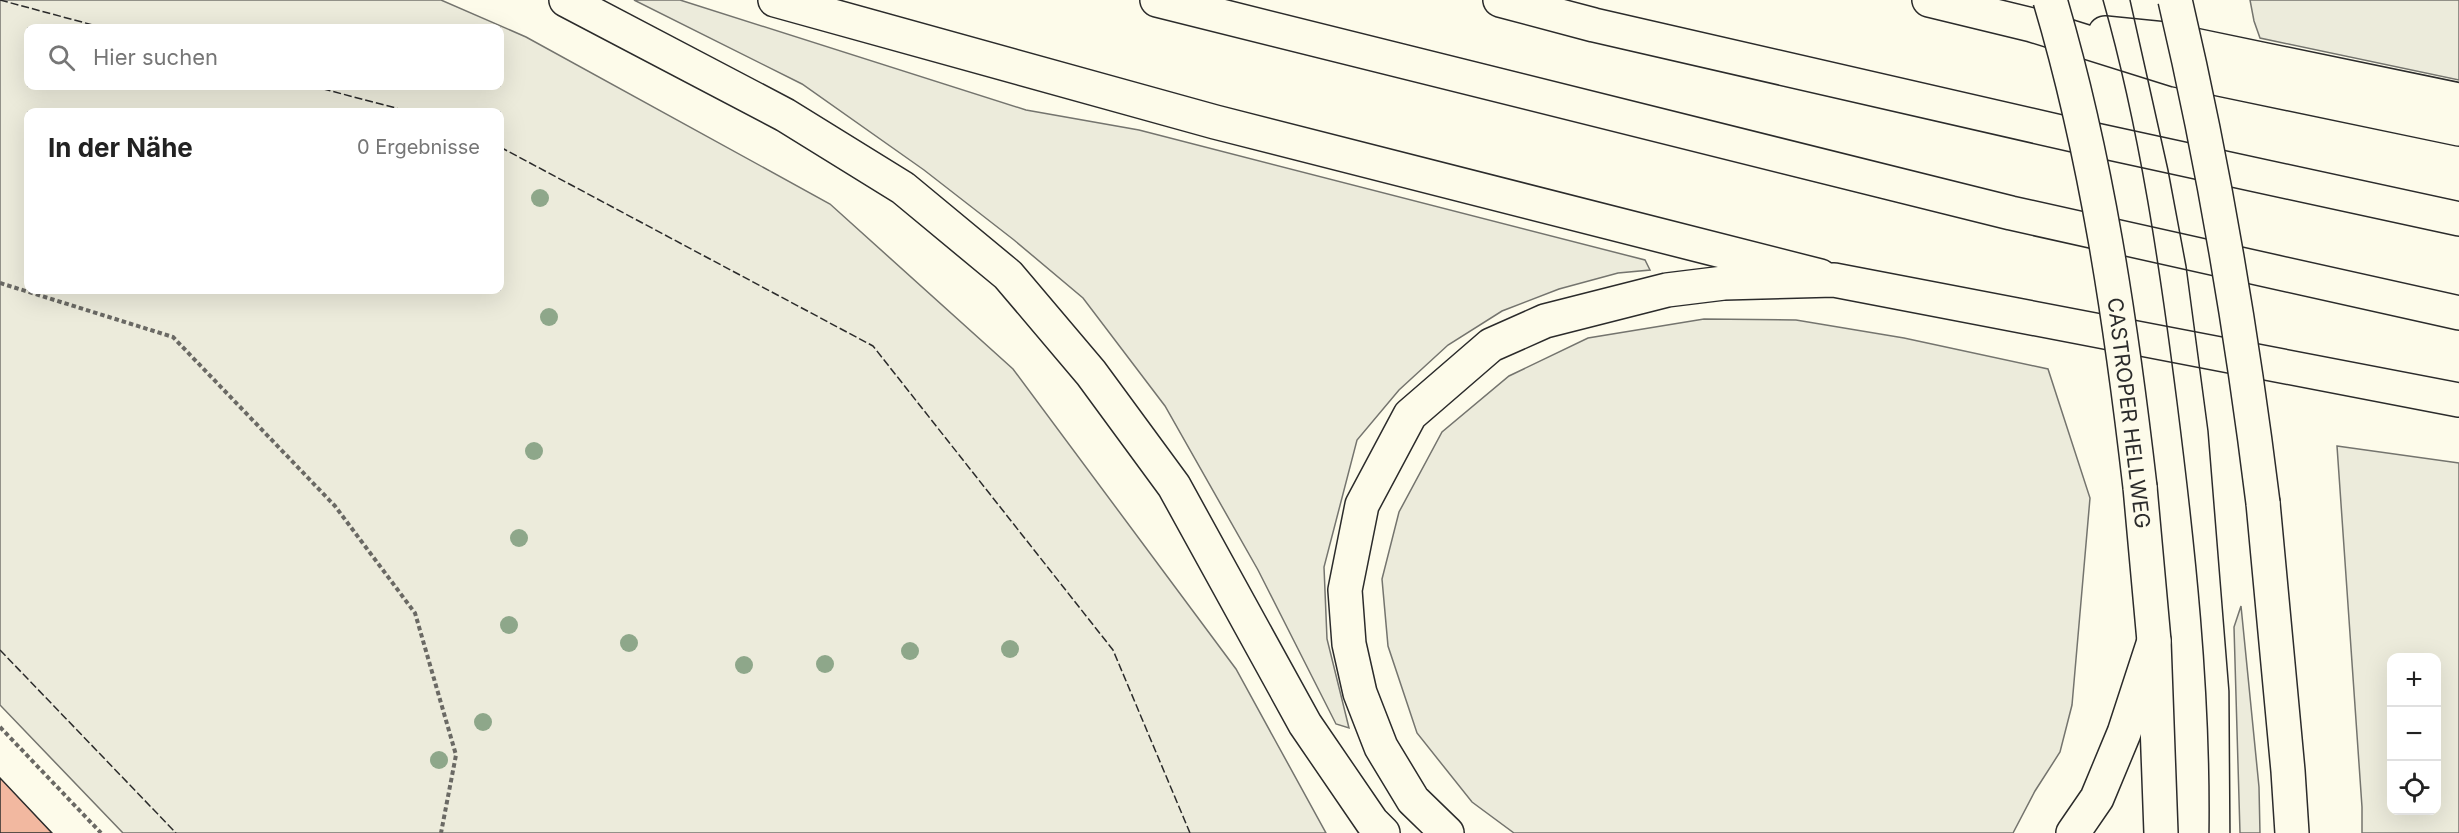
<!DOCTYPE html>
<html lang="de">
<meta charset="utf-8">
<style>
:root{--surface:#fff;--page:#f2f2f2;--text:#222;--muted:#767676;--line:#e0e0e0}
body{margin:0;font-family:Inter,sans-serif;background:var(--page);color:var(--text)}
.controls{position:absolute;right:18px;bottom:18px;display:grid;overflow:hidden;border-radius:12px;box-shadow:0 6px 24px #0002}
.controls button{width:54px;height:54px;display:grid;place-items:center;padding:0;border:0;border-bottom:2px solid var(--line);background:var(--surface);color:var(--text);font:30px sans-serif}
.list{margin:0;padding:0;list-style:none}
h2{display:flex;justify-content:space-between;align-items:center;height:78px;margin:0;padding:0 24px;font-size:26px}
h2 small{font-size:20px;font-weight:400;color:var(--muted)}
.icon{flex:none;width:33px;height:33px;fill:none;stroke:currentColor;stroke-width:2;stroke-linecap:round;stroke-linejoin:round}
.map{position:relative;flex:none;width:2459px;height:833px;overflow:hidden}
.search{position:absolute;background:var(--surface);box-shadow:0 6px 24px #0002;left:24px;top:24px;width:480px;height:66px;display:flex;align-items:center;gap:15px;box-sizing:border-box;padding:0 21px;border-radius:12px;color:var(--muted);font-size:22px}
.panel{position:absolute;background:var(--surface);box-shadow:0 6px 24px #0002;left:24px;top:108px;width:480px;height:186px;border-radius:12px}
.map>svg:first-child{display:block}
.green{fill:#ecebdb;stroke:#74746e;stroke-width:1.5;fill-rule:evenodd}
.building{fill:#f2b8a0;stroke:#2b2b2b;stroke-width:1.5}
.lines{fill:none;stroke-linecap:round;stroke-linejoin:round}
.minor-casing{stroke:#2b2b2b;stroke-width:36}
.major-casing{stroke:#2b2b2b;stroke-width:36}
.highway-casing{stroke:#2b2b2b;stroke-width:36}
.path{stroke:#6a6964;stroke-width:4;stroke-dasharray:4.5 3;stroke-linecap:butt}
.minor{stroke:#fdfbea;stroke-width:33}
.major{stroke:#fdfbea;stroke-width:33}
.highway{stroke:#fdfbea;stroke-width:33}
.tram{stroke:#2b2b2b;stroke-width:1.5}
.major-bridge-casing{stroke:#2b2b2b;stroke-width:36;stroke-linecap:butt}
.major-bridge{stroke:#fdfbea;stroke-width:33}
.fence{stroke:#2b2b2b;stroke-width:1.5;stroke-dasharray:8 3;stroke-linecap:butt}
.tree{fill:#8ea78a}
.labels{text-anchor:middle;dominant-baseline:central;stroke-width:4.5;stroke-linejoin:round;paint-order:stroke}
.street-label{font-size:21px;fill:#2b2b2b;stroke:#fdfbea}
</style>
<div class="map">
<svg width="2459" height="833" viewBox="0 0 2459 833">
<rect width="100%" height="100%" fill="#fdfbea"/>
<path class="green" d="M0,0H441L526,37L830,204L1013,369L1236,669L1326,833H123L0,705ZM500,28V86H28V28ZM28,112H500V290H28Z
M634,0H680L1026,110L1139,130L1645,260L1650,270L1618,273L1559,289L1502,311L1448,345L1399,390L1357,440L1324,567L1327,639L1349,728L1336,724L1258,570L1165,406L1083,298L1014,240L924,170L802,84Z
M2250,0H2459V80L2260,38L2254,21Z
M1704,319L1796,320L1904,338L2048,369L2090,498L2072,705L2060,752L2035,791L2013,833H1514L1472,802L1417,733L1388,646L1382,579L1399,512L1442,432L1509,376L1588,338Z
M2337,446L2459,463V833H2362V807ZM2392,658H2436V810H2392Z
M2241,606L2259,787L2260,833H2240L2234,627Z"/>
<path class="building" d="M0,778L52,833H0Z"/>
<g class="lines">
<defs>
<path id="minor" d="M775,0L1215,122L1820,276"/>
<path id="major" d="M2140,487L2154,641L2161,833
M2263,503L2288,771L2292,833"/>
<path id="highway" d="M566,0L785,115L903,188L1008,275L1091,373L1174,486L1305,724L1372,822L1383,833
M1157,0L2011,213L2459,313
M1500,0L1594,25L2091,139L2459,219
M1929,0L2032,25L2176,70L2459,129
M2105,33L2165,39L2459,100
M1447,833L1413,800L1381,747L1360,693L1349,644L1345,590L1362,505L1410,415L1491,345L1545,321L1667,290L1724,283L1834,280L2459,400
M2073,833L2097,798L2124,733L2154,641"/>
</defs>
<use href="#minor" class="minor-casing"/>
<use href="#major" class="major-casing"/>
<use href="#highway" class="highway-casing"/>
<path class="path" d="M0,283L173,337L335,506L415,613L456,755L441,833
M0,727L101,833"/>
<use href="#minor" class="minor"/>
<use href="#major" class="major"/>
<use href="#highway" class="highway"/>
<path class="tram" d="M2103,0C2140,130 2160,269 2177,402C2195,544 2211,690 2209,833
M2130,0L2168,170L2186,266L2208,431L2229,691L2230,833"/>
<defs>
<path id="major-bridge" d="M2050,0C2097,158 2121,323 2140,487
M2175,0C2214,166 2242,333 2263,503"/>
</defs>
<use href="#major-bridge" class="major-bridge-casing"/>
<use href="#major-bridge" class="major-bridge"/>
<path class="fence" d="M0,0L104,28
M312,86L411,112
M500,147L873,346L1113,650L1190,833
M0,650L176,833"/>
</g>
<g class="tree">
<circle cx="540" cy="198" r="9"/>
<circle cx="549" cy="317" r="9"/>
<circle cx="534" cy="451" r="9"/>
<circle cx="519" cy="538" r="9"/>
<circle cx="509" cy="625" r="9"/>
<circle cx="629" cy="643" r="9"/>
<circle cx="1010" cy="649" r="9"/>
<circle cx="910" cy="651" r="9"/>
<circle cx="825" cy="664" r="9"/>
<circle cx="744" cy="665" r="9"/>
<circle cx="483" cy="722" r="9"/>
<circle cx="439" cy="760" r="9"/>
</g>
<g class="labels">
<g class="street-label">
<text transform="translate(2129 413) rotate(83)">CASTROPER HELLWEG</text>
</g>
</g>
</svg>
<div class="controls">
<button>+</button>
<button>−</button>
<button><svg class="icon" aria-label="locate" viewBox="0 0 24 24"><circle cx="12" cy="12" r="6"/><path d="M12 2v4M12 18v4M2 12h4M18 12h4"/></svg></button>
</div>
<div class="search"><svg class="icon" aria-label="search" viewBox="0 0 24 24"><circle cx="10" cy="10" r="6"/><path d="M15 15l6 6"/></svg>Hier suchen</div>
<section class="panel">
<h2>In der Nähe<small>0 Ergebnisse</small></h2>
<ul class="list">
</ul>
</section>
</div>
